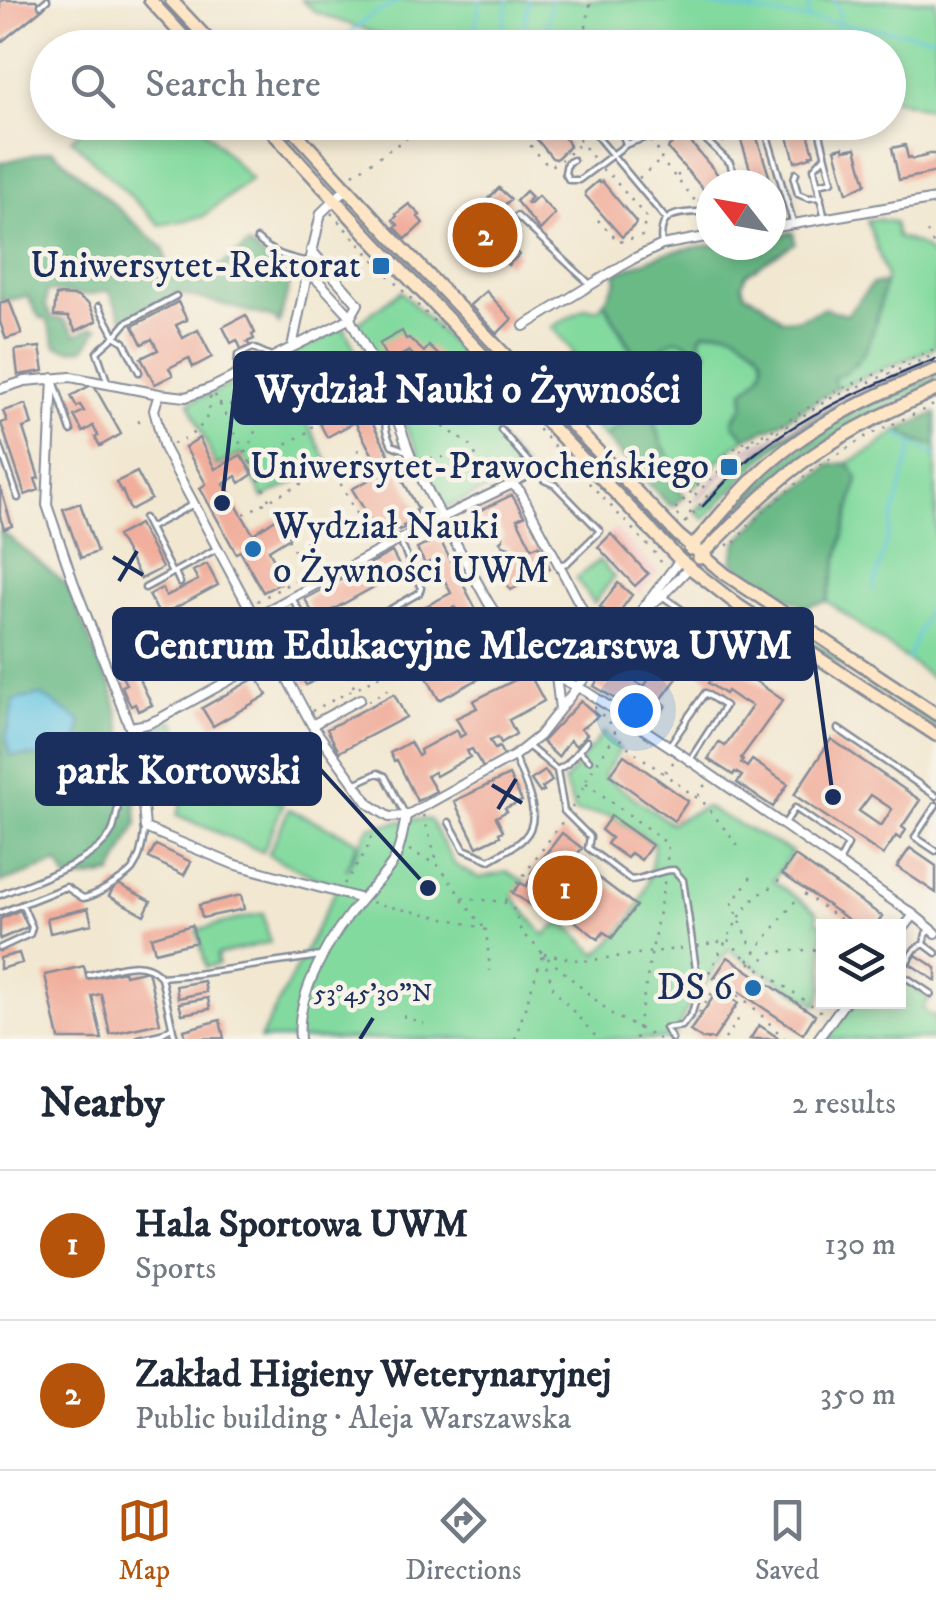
<!DOCTYPE html>
<meta charset="utf-8">
<style>
:root{--surface:#fff;--page:#f6f6f7;--text:#1f2937;--muted:#747a83;--line:#e0e1e3;--accent:#b45309}
body{margin:0;font-family:"IM FELL DW Pica",serif;background:var(--page);color:var(--text)}
.controls{position:absolute;right:30px;bottom:30px;display:grid;overflow:hidden;border-radius:0px;box-shadow:0 5px 15px #0003}
.controls button{width:90px;height:90px;display:grid;place-items:center;padding:0;border:0;border-bottom:2px solid var(--line);background:var(--surface);color:var(--text);font:50px sans-serif}
.compass{position:absolute;left:696px;top:170px;width:90px;height:90px;border-radius:50%;background:var(--surface);box-shadow:0 5px 15px #0003;rotate:301deg}
.you{position:absolute;left:635px;top:710px;width:35px;height:35px;margin:-25px;border:8px solid #fff;border-radius:50%;background:#1a73e8;box-shadow:0 0 0 15px #1a73e833}
.badge{display:grid;place-items:center;width:65px;height:65px;border-radius:50%;background:var(--accent);color:#fff;font-size:32px;font-weight:700}
.pin{position:absolute;translate:-50% -50%;border:5px solid #fff;box-shadow:0 2px 10px #0006}
.list{margin:0;padding:0;list-style:none}
h2{display:flex;justify-content:space-between;align-items:center;height:130px;margin:0;padding:0 40px;font-size:42px}
h2 small{font-size:32px;font-weight:400;color:var(--muted)}
.list li{display:grid;grid-template-columns:65px 1fr auto;gap:30px;align-items:center;box-sizing:border-box;height:150px;padding:0 40px;border-top:2px solid var(--line)}
.list b{display:block;font-size:38px;white-space:nowrap}
.list p{margin:0;font-size:32px;white-space:nowrap;color:var(--muted)}
.list em{font-size:32px;font-style:normal;color:var(--muted)}
.icon{flex:none;width:55px;height:55px;fill:none;stroke:currentColor;stroke-width:2;stroke-linecap:round;stroke-linejoin:round}
.map{position:relative;flex:none;width:936px;height:1039px;overflow:hidden}
.search{position:absolute;background:var(--surface);box-shadow:0 5px 15px #0003;left:30px;right:30px;top:30px;height:110px;display:flex;align-items:center;gap:25px;box-sizing:border-box;padding:0 35px;border-radius:55px;color:var(--muted);font-size:38px}
.sheet{height:430px;background:var(--surface)}
nav{display:flex;justify-content:space-around;align-items:center;box-sizing:border-box;height:140px;border-top:2px solid var(--line);background:var(--surface);font-size:28px;color:var(--muted)}
nav a{display:grid;justify-items:center;gap:5px}
nav .on{color:var(--accent)}
.map>svg:first-child{display:block}
.built{fill:#f7d0cf}
.industrial{fill:#d2bec5}
.green{fill:#83da9f;stroke:#4f847e;stroke-width:2.5}
.forest{fill:#6aba86;stroke:#427472;stroke-width:2.5}
.water{fill:#66c6e4;stroke:#407aa1;stroke-width:2.5}
.lines{fill:none;stroke-linecap:round;stroke-linejoin:round}
.stream{stroke:#66c6e4;stroke-width:2.5}
.building{fill:#f1ae9c;fill-rule:evenodd}
.lane-casing{stroke:#868c98;stroke-width:9}
.street-casing{stroke:#868c98;stroke-width:12}
.secondary-casing{stroke:#868c98;stroke-width:16}
.path{stroke:#868c98;stroke-width:2.5;stroke-dasharray:2.5 8;stroke-linecap:butt}
.lane{stroke:#fff;stroke-width:4}
.street{stroke:#fff;stroke-width:8}
.secondary{stroke:#fee5c5;stroke-width:11}
.tram{stroke:#1b2f5e;stroke-width:2.5}
.ticks{fill:none;stroke:#1b2f5e;stroke-width:4}
.poi-dot{fill:#1f6fb2;stroke:#f7f3e8;stroke-width:4}
.labels{text-anchor:middle;dominant-baseline:central;stroke-width:9;stroke-linejoin:round;paint-order:stroke}
.poi-label{font-size:38px;fill:#1b2f5e;stroke:#f7f3e8;text-anchor:end}
.ticks-label{font-size:25px;text-anchor:middle;fill:#1b2f5e;stroke:#f7f3e8;stroke-width:9;stroke-linejoin:round;paint-order:stroke}
.leader{fill:none;stroke:#1b2f5e;stroke-width:4}
.callout-dot{fill:#1b2f5e;stroke:#f7f3e8;stroke-width:4}
.callout{fill:#1b2f5e;stroke:#1b2f5e;stroke-width:4}
.callout-label{font-size:40px;text-anchor:middle;font-weight:bold;fill:#fff}
</style>
<div class="map">
<svg width="936" height="1039" viewBox="0 0 936 1039">
<rect width="100%" height="100%" fill="#f7f3e8"/>
<filter id="ink" filterUnits="userSpaceOnUse"><feTurbulence type="fractalNoise" baseFrequency=".01" numOctaves="2"/><feDisplacementMap in="SourceGraphic" scale="20" xChannelSelector="R" yChannelSelector="G"/><feConvolveMatrix kernelMatrix="1 2 1 2 8 2 1 2 1" color-interpolation-filters="sRGB"/></filter>
<filter id="wash" filterUnits="userSpaceOnUse"><feTurbulence type="fractalNoise" baseFrequency=".0048" numOctaves="4" result="noise"/><feDisplacementMap in="SourceGraphic" scale="40" xChannelSelector="R" yChannelSelector="G"/><feGaussianBlur stdDeviation="2.25" result="paint"/><feColorMatrix in="noise" values="0 0 0 0 0 0 0 0 0 0 0 0 0 0 0 0 0 1.4 0 .05"/><feComposite in="paint" operator="in"/></filter>
<g filter="url(#wash)">
<rect width="100%" height="100%" fill="#f2e8d2"/>
<path class="built" d="M614,528L658,572L639,594L595,548Z"/>
<path class="industrial" d="M936,356V361L847,399L803,423L786,435L704,508L701,505L760,447L739,459L698,502L694,498L735,456L750,445L773,436L836,398Z"/>
<path class="green" d="M301,0H936V111L889,98L888,48H701L662,43L648,48L415,47L317,13Z
M90,123H198L251,179L202,217L160,225L71,139Z
M877,219L894,222L897,237C914,242 927,246 936,262V347L836,389L833,377L843,374L857,363L885,283L886,275L867,220Z
M401,291L508,402L485,423L527,471L446,508L355,325Z
M604,302L625,341L640,362C665,348 675,325 699,354H705L707,352L702,345L700,338L704,332C712,331 721,330 728,331C747,334 773,355 760,376C757,382 748,387 743,392L744,405L734,418V425L746,438L728,451L694,487C672,468 656,440 653,412L640,410L605,437C584,418 570,395 551,373L574,353L552,327L585,308L598,309Z
M344,327L370,380L303,414L329,465L263,498L241,454L216,466L189,402L211,394Z
M936,361V364C887,385 832,404 789,437C757,461 731,490 705,519L696,511L701,505L705,507C721,491 737,471 755,457C809,414 873,388 936,361Z
M936,377V383L861,419L815,448L732,514C768,473 810,438 858,411C883,398 910,388 936,377Z
M899,430L918,442L936,445V681L827,601L858,479L848,463L875,448Z
M599,560L614,577L594,603L576,579Z
M794,632L818,645L936,721V728L793,634Z
M174,720L195,767L174,776L153,730Z
M604,732L620,750L603,776L670,823L705,807L792,852L773,881L817,912V921L825,926H824L823,989L817,1005L728,950L685,1013L673,1039H260L337,888L268,855L289,809L358,841L346,870L369,827L414,819L430,820L455,865L479,878L507,872L524,881L512,895L544,935L563,921L597,954C635,923 650,893 654,844L609,815L575,812L564,782Z
M197,767L283,804L263,852L177,815Z
M263,913L270,942L217,955L218,964L206,967L197,930Z
M899,977L929,998L922,1009L934,1018L936,1015V1039H827L855,1002H898Z"/>
<path class="forest" d="M52,150L164,249L169,275L222,265L248,245L291,279L279,324L274,318L176,292L124,321L109,290L89,295L47,291L46,307L52,318L64,320L76,335L93,327L98,328L85,348L70,350L56,346L47,320L39,317L27,296L0,302V163Z
M793,232L795,243L746,274L742,285L745,294L762,302L782,320L799,319L825,308L847,315L872,284L885,283C876,318 873,364 833,378L836,389L773,427L746,438L734,425L733,421L744,405V390C768,372 772,356 744,339C740,336 735,332 729,331C722,329 712,331 704,332L700,338L702,345L706,350V354H699C675,325 665,348 640,363L604,302L617,280L615,273L663,254L684,249L711,245H771V236Z
M640,410L653,412C654,437 671,460 686,480L678,489L685,496L674,506H671L663,499L605,437Z
M936,413V445L918,442L899,430Z
M848,463L858,478L827,601L806,607L755,579L732,561L737,542L763,516L830,465Z
M0,530L68,586L98,661L112,687L135,788L137,824L112,874L68,881L58,863L0,883Z"/>
<path class="water" d="M41,695L81,721L76,759L10,755L6,736L14,700Z"/>
<g class="lines">
<path class="stream" d="M669,0L936,37
M751,0L753,12
M834,0L840,10L839,21
M808,19L809,0
M544,47L551,0
M333,48L371,15L393,5L398,0
M472,48L480,0
M500,48L508,0
M522,48L528,0
M896,434L936,456
M873,590L913,444
M907,661L936,588"/>
</g>
<g id="blocks">
<path class="building" d="M3,0H36L43,8L0,43V2Z
M523,122H552L569,144V147L556,159L552,158Z
M741,122H752L772,185H755L736,124Z
M784,122H805L814,154L810,155L811,157L795,162Z
M681,136L686,137L719,176V180L705,191L668,149L669,146Z
M905,145L908,158L911,157L912,159L926,156V154H936V172L899,180L892,148Z
M843,147L844,150L856,148L866,184L847,193L835,149Z
M598,181L600,183L602,181L636,222L635,225L622,237L585,195V192Z
M499,188L511,199L485,223L494,232L500,226L511,238L507,242L519,255L508,265L495,250L491,253L463,223Z
M526,191L532,197L527,202L529,204L538,196L555,214L540,230L516,201Z
M409,204L420,215L418,217L423,223L406,239L395,227L398,225L393,220L397,216L396,214Z
M486,291L512,319L497,334L470,305Z
M56,295L76,296L89,304L97,321L76,331L68,317L54,316Z
M9,300L22,334L6,339L0,322V303Z
M178,302L187,320L176,325L183,338L198,330L212,357L193,367L189,358L169,368L173,375L155,384L141,358L158,350L152,339L142,344L133,326Z
M246,315L255,333L252,335L254,339L247,342L250,346L242,351L237,340L231,343L223,327Z
M402,331L406,339L409,338L424,352L429,346L453,369L439,382L409,351L389,362L379,344Z
M40,347L44,371L18,375L15,350Z
M341,364L418,509L416,510L420,517L403,526L404,528L399,530L398,528L380,536L352,489L382,473L355,422L327,437L316,416L344,401L328,371Z
M93,384L121,434L100,446L95,437L98,436L93,426L83,432L74,416L84,411L80,405L77,407L71,396Z
M26,404L32,425L23,428L39,478L35,479L39,490L25,495L1,423L7,421L3,411Z
M199,438L215,469L241,455L253,474L240,483L236,476L224,484L253,534L277,518L290,537L269,550L285,581L263,592L240,551L236,553L200,488L206,484L185,447Z
M137,472L151,499L130,510L122,490L121,491L116,482Z
M0,486L12,526L4,529L0,516Z
M512,495L524,516L517,519L532,548L539,545L550,569L511,590L497,571L501,568L500,563L513,557L509,547L503,545L500,541L503,539V534L498,525L486,530L475,513Z
M80,503L97,552L81,558L63,509Z
M139,524L162,568L141,579L117,536Z
M611,534L648,574L635,586L598,547Z
M439,538L505,665L439,700L397,621L451,593L434,560L425,564L417,549ZM455,607L483,659L451,676L423,624Z
M392,552L402,571L387,579L388,581L384,584L383,582L316,619L305,599Z
M207,564L218,585L160,616L149,595L162,588L166,596L198,580L193,571Z
M618,583L632,595L615,618L600,607Z
M301,623L309,637L301,641L314,666L364,638L375,657L364,663L360,656L306,685L279,634Z
M680,629L783,700L741,758L743,760L741,763L747,767L752,760L788,784L773,807L737,783L742,776L735,772L733,775L708,759L719,742L725,746L752,706L744,701L743,702L727,691L725,694L708,683L710,680L686,662L687,665L660,701L666,705L655,723L594,686L608,664L642,686V690Z
M134,667L152,705L138,711L135,704L131,706L126,697L122,686L126,684L120,673Z
M529,673L544,701L509,720L516,734L501,743L498,737L490,740L495,749L499,747L505,758L484,769L472,749L467,751L470,757L436,776L434,772L427,776L436,791L417,801L397,760L394,761L390,753L410,742L418,756L421,754L420,750L457,730L460,737L465,734L456,718L477,708L473,701Z
M257,677L267,695L213,726L202,708Z
M394,694L406,717L339,752L327,729Z
M581,701L598,716L581,729L587,734L576,746L570,740L558,757L542,742Z
M831,739L920,800L902,827L906,830L900,839L896,836L883,855L794,795ZM871,795L892,809L881,826L859,811Z
M300,748L321,784L306,792L293,769L276,779L268,766Z
M624,755L688,801L674,821L610,775Z
M545,771L552,781L542,788L544,791L540,793L531,780Z
M509,775L522,801L505,808L507,811L496,817L503,831L499,833L500,836L477,847L454,801Z
M611,816L652,845L641,860L631,853L627,858L607,844L611,838L601,830Z
M562,833L582,848L574,859L636,906L612,938L604,932L598,939L554,905L558,898L548,890L534,908L513,893L521,883L526,886L534,875L531,873Z
M156,845L191,862L184,875L149,858Z
M910,848L936,866V893L897,867Z
M795,856L882,916L875,926H858L782,874Z
M116,883L151,901L144,915L109,896Z
M241,895L244,909L202,918L199,905Z
M88,908L92,924L50,933L47,918Z
M20,910L28,927L0,939V919Z
M192,925L196,942L155,952L151,937Z
M19,953L22,963L0,969V958Z
M916,955L936,968V981L910,964Z
M728,957L815,1015L803,1034L715,976Z
M84,966L87,979L124,971L125,975L148,970L160,1023L110,1034L101,994L92,996L102,1039H59L45,975Z
M204,981L206,992L178,998L176,986Z
M718,990L738,1003L714,1039H702L690,1031Z
M208,998L210,1009L182,1014L179,1003Z
M220,1020L224,1038L186,1039L184,1030Z
M759,1025L780,1039H750Z"/>
</g>
</g>
<g filter="url(#ink)">
<use href="#blocks" fill-opacity="0" stroke="#868c98" stroke-width="2.5"/>
<g class="lines">
<defs>
<path id="lane" d="M41,5L47,0
M585,122L666,219
M614,122L621,130L626,144
M687,122L730,163L737,185
M763,122L794,225
M817,122L832,181L818,184
M660,138L679,122
M573,160L567,163L565,173L569,180H579L627,144L647,137L664,122
M796,173L794,179L798,194L808,198L821,197
M824,215L814,168L825,156
M517,216L591,285
M257,239C273,254 288,258 310,262
M662,245C656,208 684,214 711,211
M99,306L115,336L126,323L176,296
M381,372L408,358
M237,375L238,355L253,348L269,355
M55,383L71,431
M108,384L97,352L115,336L124,342L139,372
M394,409C382,424 384,429 392,445L409,452
M501,430L544,480L555,485L600,531L567,563L559,565
M0,446L18,498
M512,484L538,472
M144,518L172,573
M149,528L192,505
M175,572L180,583
M145,588L216,549
M662,596L701,623L730,647
M292,598L317,641L327,645L419,593L421,588L400,541
M686,720L705,693L725,706L690,760
M838,729L936,796
M669,746L685,723
M529,747L557,770L564,811L590,837L588,848L631,880C646,879 658,870 674,870L683,880L697,976L696,999L692,1013L682,1026L665,1028L672,1039
M579,751L589,760
M557,770L567,764L587,741
M354,784L378,773L385,776L406,816
M936,805L915,837L936,851
M449,822L464,849L490,860C501,853 516,847 524,838C545,817 523,780 514,756
M783,826L795,808L848,845L839,862
M0,895C30,882 101,861 113,829C117,817 118,802 121,790L141,789
M0,913L66,887L83,898C94,897 124,879 132,870C140,859 143,844 144,831
M931,929L926,934L924,944L936,953
M924,944L915,949L902,969L904,976L931,994
M0,948L30,934L32,927L22,904
M89,975C112,970 143,955 161,977L175,1039
M161,977L196,974L320,956
M139,1039L161,1034L171,1028"/>
<path id="street" d="M771,228L936,199
M311,250L358,304L350,318L352,323L383,381L413,462L442,518L488,602L511,638L521,651L556,676L587,692L669,746L914,915L936,933
M524,326L633,259L662,245L711,236
M292,347L308,270
M53,378L47,505L74,584L138,748L145,828L233,864L362,899
M0,389L25,381L71,377L159,394L186,397L211,388L343,322L350,318L348,313L308,270L321,213L347,188
M159,394L154,410L164,448L312,725L369,804L389,817L406,816L514,756L539,736L608,648L638,615L680,560
M645,609L662,596L689,568
M255,617L433,522L512,484L520,491L587,618L608,648
M556,676L560,709
M312,725L360,699
M131,727L147,724L159,719L275,655
M898,935L914,915
M300,1039C295,993 333,931 363,898C373,886 386,874 394,861C401,848 403,831 406,816
M818,1039L845,1002"/>
<path id="secondary" d="M150,0L194,48
M171,0L216,48
M263,122L373,241L680,560L739,606L936,735
M286,122L388,233L679,536L725,574L936,714
M690,549C714,523 736,494 763,469C813,423 874,395 936,370
M699,558C735,522 771,484 813,455C852,428 894,409 936,390"/>
</defs>
<use href="#lane" class="lane-casing"/>
<use href="#street" class="street-casing"/>
<use href="#secondary" class="secondary-casing"/>
<path class="path" d="M582,48L591,0
M566,122L594,159
M630,122L640,134
M709,134L713,130L724,141L720,146
M538,139L530,145L549,167L562,159
M650,141L662,155L661,160L696,202
M568,154L581,143
M602,169L611,176L646,217L642,236L619,242L597,219L603,215
M353,174L431,122
M677,176L686,169
M639,178L661,160
M698,201L711,199
M331,213L399,287L442,329
M927,232L936,249
M215,395L267,495L276,519
M399,399L419,363
M398,401L415,407L470,445L482,466L498,482
M219,403L308,421
M524,414L656,554L664,567
M138,422L145,415
M173,444C195,435 212,422 210,396
M357,451L367,445
M246,453L280,372
M420,459L445,457L481,466
M250,464L313,429L281,370L279,362
M725,477L737,465L731,460
M244,514L329,469L335,473L372,544
M691,514L689,511L690,503L695,495L746,445L777,432L829,399L936,354
M686,522L711,491
M686,523L673,511L729,452L744,442L774,429L832,393L936,348
M281,525L290,521
M290,536L297,533
M288,539L307,575L286,585L288,589
M727,544L731,547L750,524L811,471L865,437L936,404
M257,601L285,586
M273,632L275,615
M142,642L151,641L188,676L203,669L204,660C213,666 223,662 231,671
M343,666L354,687
M510,668L521,662
M368,701L393,687
M594,707L613,726L616,735L630,749L704,803L742,851
M312,711L385,673L408,657
M665,772L676,759
M586,783L668,844L667,865
M698,796L707,781
M572,808L589,775L614,737
M423,815L438,864
M409,850L439,866L462,898L504,902L514,910L522,934L533,942L543,954L613,1015L659,1039
M344,884L366,851L377,821
M804,894L850,926
M462,900L485,929
M505,901L565,818
M372,902C410,913 449,916 486,930L490,971
M750,943L732,903L753,874
M697,946L728,940L748,961L820,1011L826,1002
M544,954L584,961L684,948
M543,956L554,990L598,1039
M748,961L800,895
M754,965L773,952L824,949
M720,983L750,1004L785,1039
M699,1013L719,982L708,974C720,954 738,913 755,898C764,890 773,889 780,878
M403,1016L424,1024
M515,1039L542,956
M636,1039L665,878
M725,1039L742,1014
M807,1039L808,1033"/>
<use href="#lane" class="lane"/>
<use href="#street" class="street"/>
<use href="#secondary" class="secondary"/>
<path class="tram" d="M703,506C719,489 734,471 752,456C808,411 871,386 936,359"/>
</g>
</g>
<path class="ticks" d="M113,557L143,575M119,581L137,551M492,785L522,803M498,809L516,779M360,1039L373,1018"/>
<g class="poi-dot">
<rect x="371" y="256" width="20" height="20" rx="5"/>
<rect x="719" y="457" width="20" height="20" rx="5"/>
<circle cx="253" cy="549" r="10"/>
<circle cx="753" cy="988" r="10"/>
</g>
<g class="labels">
<g class="poi-label">
<text x="361" y="266">Uniwersytet-Rektorat</text>
<text x="709" y="467">Uniwersytet-Prawocheńskiego</text>
<text x="273" y="527" text-anchor="start">Wydział Nauki<tspan x="273" dy="44">o Żywności UWM</tspan></text>
<text x="733" y="988">DS 6</text>
</g>
</g>
<g class="ticks-label">
<text x="373" y="1001">53°45'30"N</text>
</g>
<path class="leader" d="M222 503L235 388M833 797L812 644M428 888L320 769"/>
<g class="callout-dot">
<circle cx="222" cy="503" r="10"/>
<circle cx="833" cy="797" r="10"/>
<circle cx="428" cy="888" r="10"/>
</g>
<g class="callout">
<rect x="235" y="353" width="465" height="70" rx="10"/>
<rect x="114" y="609" width="698" height="70" rx="10"/>
<rect x="37" y="734" width="283" height="70" rx="10"/>
</g>
<g class="callout-label">
<text x="468" y="402">Wydział Nauki o Żywności</text>
<text x="463" y="658">Centrum Edukacyjne Mleczarstwa UWM</text>
<text x="179" y="783">park Kortowski</text>
</g>
</svg>
<div class="controls">
<button><svg class="icon" aria-label="layers" viewBox="0 0 24 24"><path d="M12 4l9 5-9 5-9-5zM3 14l9 5 9-5"/></svg></button>
</div>
<svg class="compass" viewBox="-18 -18 36 36"><path d="M0-13l5 13h-10z" fill="#e53935"/><path d="M0 13l5-13h-10z" fill="#747a83"/></svg>
<div class="you"></div>
<div class="pin badge" style="left:565px;top:888px">1</div>
<div class="pin badge" style="left:485px;top:235px">2</div>
<div class="search"><svg class="icon" aria-label="search" viewBox="0 0 24 24"><circle cx="10" cy="10" r="6"/><path d="M15 15l6 6"/></svg>Search here</div>
</div>
<section class="sheet">
<h2>Nearby<small>2 results</small></h2>
<ul class="list">
<li><span class="badge">1</span><div><b>Hala Sportowa UWM</b><p>Sports</p></div><em>130 m</em></li>
<li><span class="badge">2</span><div><b>Zakład Higieny Weterynaryjnej</b><p>Public building · Aleja Warszawska</p></div><em>350 m</em></li>
</ul>
</section>
<nav>
<a class="on"><svg class="icon" aria-label="map" viewBox="0 0 24 24"><path d="M3 6l6-2 6 2 6-2v14l-6 2-6-2-6 2zM9 4v14M15 6v14"/></svg>Map</a>
<a><svg class="icon" aria-label="directions" viewBox="0 0 24 24"><path d="M12 3l9 9-9 9-9-9zM9 14v-3h6M13 9l2 2-2 2"/></svg>Directions</a>
<a><svg class="icon" aria-label="saved" viewBox="0 0 24 24"><path d="M7 4h10v16l-5-4-5 4z"/></svg>Saved</a>
</nav>
